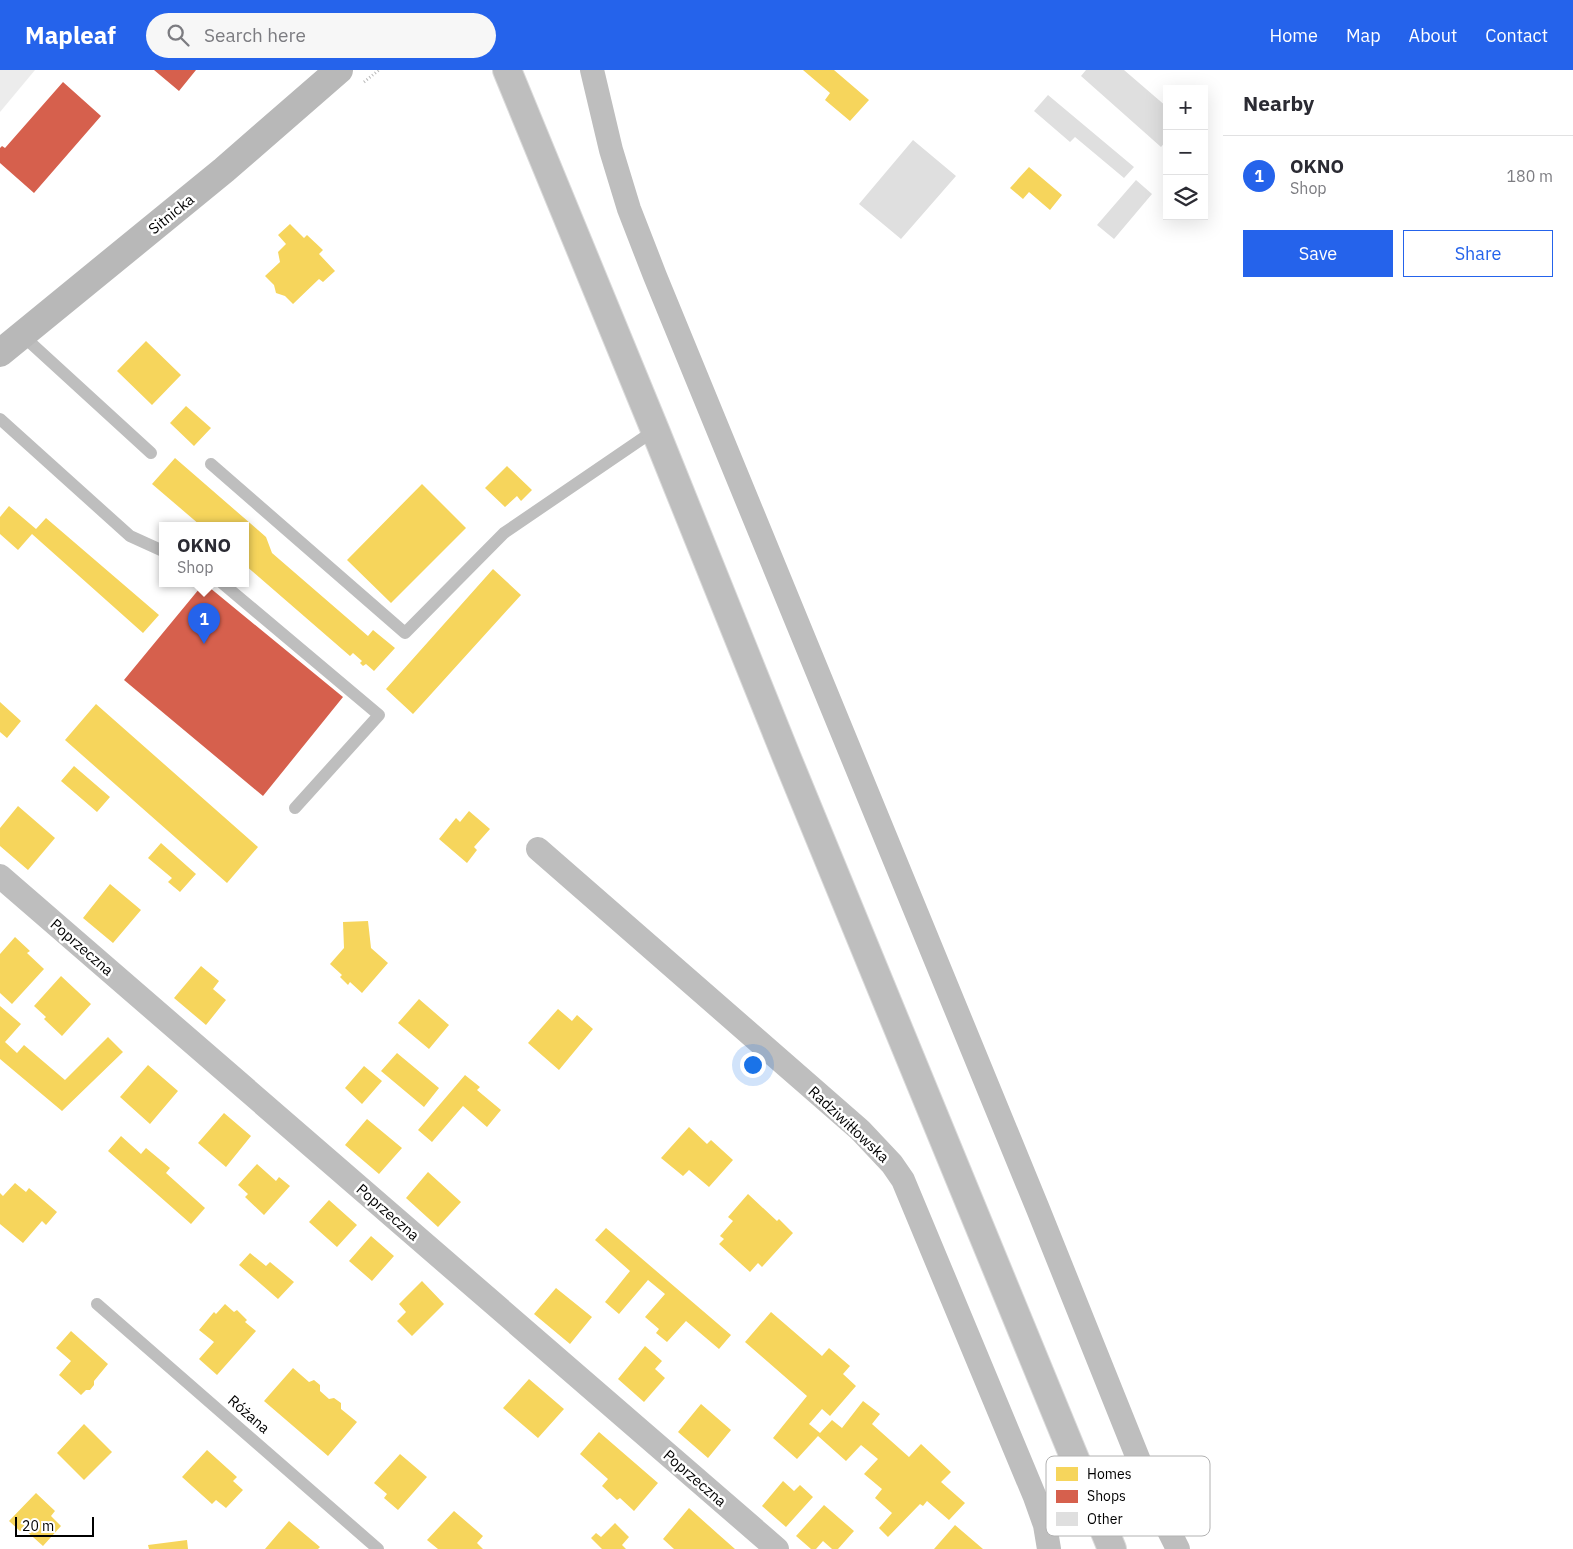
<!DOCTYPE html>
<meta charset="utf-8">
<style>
:root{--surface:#fff;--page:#f7f7f7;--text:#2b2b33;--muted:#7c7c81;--line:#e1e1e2;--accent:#2563eb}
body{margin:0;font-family:"IBM Plex Sans",sans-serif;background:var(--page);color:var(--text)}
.controls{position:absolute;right:15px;top:15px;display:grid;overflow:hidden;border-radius:0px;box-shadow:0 5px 20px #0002}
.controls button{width:45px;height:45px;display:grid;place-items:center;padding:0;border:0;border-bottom:1px solid var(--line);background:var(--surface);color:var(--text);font:25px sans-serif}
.scale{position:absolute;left:15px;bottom:12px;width:79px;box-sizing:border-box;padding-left:5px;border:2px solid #000;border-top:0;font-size:14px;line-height:18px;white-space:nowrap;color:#000;-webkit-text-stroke:4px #fff;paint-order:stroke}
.you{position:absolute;left:752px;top:994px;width:18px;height:18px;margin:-12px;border:4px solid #fff;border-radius:50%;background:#1a73e8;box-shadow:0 0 0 8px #1a73e833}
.badge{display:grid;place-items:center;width:32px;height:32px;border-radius:50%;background:var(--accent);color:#fff;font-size:16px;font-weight:700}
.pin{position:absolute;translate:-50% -41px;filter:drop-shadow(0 1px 2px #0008)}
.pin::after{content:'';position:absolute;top:26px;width:18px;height:15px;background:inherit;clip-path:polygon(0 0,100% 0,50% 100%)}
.popup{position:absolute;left:159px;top:452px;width:90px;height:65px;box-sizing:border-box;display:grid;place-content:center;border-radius:0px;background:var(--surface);filter:drop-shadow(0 1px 4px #0005);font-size:16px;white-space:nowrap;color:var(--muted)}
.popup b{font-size:19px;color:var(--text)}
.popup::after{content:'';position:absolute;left:50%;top:100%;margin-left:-10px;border:10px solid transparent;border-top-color:var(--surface)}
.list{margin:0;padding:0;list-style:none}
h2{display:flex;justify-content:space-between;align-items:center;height:65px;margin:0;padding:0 20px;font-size:21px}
h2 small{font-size:16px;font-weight:400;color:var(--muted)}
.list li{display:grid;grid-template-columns:32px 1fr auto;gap:15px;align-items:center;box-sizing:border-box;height:80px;padding:0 20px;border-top:1px solid var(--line)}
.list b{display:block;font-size:19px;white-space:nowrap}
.list p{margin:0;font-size:16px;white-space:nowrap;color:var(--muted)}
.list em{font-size:16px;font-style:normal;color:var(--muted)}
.actions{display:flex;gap:10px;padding:15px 20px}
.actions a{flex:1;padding:11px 0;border:1px solid var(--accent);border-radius:0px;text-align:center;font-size:18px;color:var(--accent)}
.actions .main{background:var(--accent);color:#fff}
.icon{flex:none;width:28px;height:28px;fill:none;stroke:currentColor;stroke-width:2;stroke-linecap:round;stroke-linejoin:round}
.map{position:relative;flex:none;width:1223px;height:1479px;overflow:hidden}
header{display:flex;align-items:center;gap:30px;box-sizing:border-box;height:70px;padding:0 25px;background:var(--accent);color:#fff}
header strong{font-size:24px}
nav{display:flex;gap:28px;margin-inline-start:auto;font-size:18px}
.search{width:350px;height:45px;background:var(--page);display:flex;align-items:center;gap:12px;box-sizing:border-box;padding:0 18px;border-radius:28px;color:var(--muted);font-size:19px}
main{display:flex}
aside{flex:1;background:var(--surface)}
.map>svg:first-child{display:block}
.green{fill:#ececec}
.homes{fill:#f6d55c}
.shops{fill:#d6604d}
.building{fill:#dfdfdf}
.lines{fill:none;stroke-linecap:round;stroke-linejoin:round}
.primary-casing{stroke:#dbdbdb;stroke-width:30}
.path{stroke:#b9b9b9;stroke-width:3;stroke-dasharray:1 2.5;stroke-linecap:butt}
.lane{stroke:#bebebe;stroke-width:12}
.street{stroke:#bebebe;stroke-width:24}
.secondary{stroke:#b8b8b8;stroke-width:28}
.primary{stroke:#bebebe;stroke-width:28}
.labels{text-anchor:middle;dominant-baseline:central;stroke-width:5;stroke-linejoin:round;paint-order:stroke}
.street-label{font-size:15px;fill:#000;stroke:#fff}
.key{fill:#fff;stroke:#b2b2b2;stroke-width:1}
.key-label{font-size:14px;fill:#000}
</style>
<header>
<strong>Mapleaf</strong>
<div class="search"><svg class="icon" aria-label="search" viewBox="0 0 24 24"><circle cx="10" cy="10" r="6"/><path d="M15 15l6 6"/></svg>Search here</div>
<nav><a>Home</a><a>Map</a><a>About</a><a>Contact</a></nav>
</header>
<main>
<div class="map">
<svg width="1223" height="1479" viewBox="0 0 1223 1479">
<rect width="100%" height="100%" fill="#fff"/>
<path class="green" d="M0,0H35L0,42Z"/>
<path class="homes" d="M803,0H834L869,30L850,51L825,30L830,23Z
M1029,97L1062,125L1050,140L1029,122L1023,129L1010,118Z
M290,154L304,168L307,165L323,180L319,184L335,201L323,212L319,209L293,234L285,226L276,223L274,215L265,206L280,192L278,182L286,174L278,165Z
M146,271L181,305L152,335L117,301Z
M186,336L211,358L194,376L170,353Z
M175,388L266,467L272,483L368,566L373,560L395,578L374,601L366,594L363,596L360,593L362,591L353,583L350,586L245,495V455H200L152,414Z
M507,396L532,420L521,431L517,426L505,437L485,418Z
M422,414L466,458L391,533L347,490Z
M9,436L36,459L46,448L159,545L143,563L32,464L18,480L0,464V447Z
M493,499L521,525L413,644L386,619Z
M0,632L21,651L7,668L0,662Z
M96,634L258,777L227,813L65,670Z
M74,696L110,727L97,742L61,711Z
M18,736L55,768L28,800L0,776V758Z
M469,741L490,759L474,777L477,780L467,793L439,769L456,748L460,752Z
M161,773L196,804L180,822L168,812L172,808L148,788Z
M110,814L141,840L113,873L83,848Z
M368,851L371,878L388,893L362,923L350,912L348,915L340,907L342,905L330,894L344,878L343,852Z
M15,867L30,881L27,883L44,899L12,934L0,923V884Z
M201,896L219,911L213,919L226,930L206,955L174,928Z
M61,906L91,934L62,966L44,949L46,947L34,936Z
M419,929L449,955L429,979L398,953Z
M0,936L21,954L5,972L17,983L24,975L65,1010L108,967L123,982L62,1041L0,989Z
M558,939L572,951L577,945L593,959L559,1000L528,973Z
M397,983L439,1018L424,1037L381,1001Z
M148,995L178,1021L150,1054L120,1027Z
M364,996L382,1011L362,1034L345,1018Z
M465,1005L480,1017L477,1020L501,1040L487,1057L463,1036L432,1072L418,1060Z
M224,1043L251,1066L226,1097L198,1073Z
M367,1049L402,1078L379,1104L345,1075Z
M689,1057L707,1074L711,1070L733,1090L709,1117L689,1100L683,1106L661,1088Z
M121,1066L141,1084L146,1078L170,1098L166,1103L205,1138L191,1154L108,1081Z
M257,1094L276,1111L279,1107L290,1116L264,1145L245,1127L248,1124L238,1115Z
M428,1102L461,1132L438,1157L406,1128Z
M15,1113L26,1122L29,1118L57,1142L46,1155L42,1151L23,1173L0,1154V1123L3,1126Z
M748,1124L777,1151L779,1149L793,1163L762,1197L758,1193L750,1202L719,1174L724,1169L720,1166L733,1151L728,1147Z
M329,1130L357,1155L337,1177L309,1152Z
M606,1158L731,1265L719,1279L686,1251L667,1272L656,1263L659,1259L645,1247L665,1224L648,1210L619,1244L605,1232L630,1201L595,1170Z
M371,1166L394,1186L372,1211L349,1191Z
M250,1183L266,1196L270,1192L294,1212L278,1229L239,1195Z
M422,1211L444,1234L412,1266L397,1251L406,1242L399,1234Z
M556,1218L592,1247L570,1274L534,1244Z
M225,1234L234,1242L237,1240L247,1250L245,1252L256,1261L217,1305L199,1289L214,1272L199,1260L214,1242L216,1244Z
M771,1242L822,1286L829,1278L850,1296L843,1304L856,1316L830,1346L822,1339L809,1354L820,1363L832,1350L842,1358L863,1331L880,1344L872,1354L909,1387L921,1374L951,1402L941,1412L965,1433L949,1450L927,1431L923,1436L920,1434L888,1467L879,1458L892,1443L875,1428L882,1419L864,1404L878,1389L861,1375L846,1391L818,1366L797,1389L773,1368L807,1326L745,1272Z
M71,1261L108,1294L94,1311V1315L90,1320H86L81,1325L59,1305L71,1291L56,1278Z
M645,1276L662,1291L655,1299L665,1308L644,1332L618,1309Z
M293,1298L309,1312L314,1310L320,1315V1321L329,1329L334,1328L341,1333V1339L357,1352L328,1386L264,1331Z
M529,1309L564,1339L538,1368L503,1338Z
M701,1334L731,1360L708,1388L678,1362Z
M84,1354L112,1382L84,1410L57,1383Z
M599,1362L658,1413L634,1441L620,1428L617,1430L602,1416L608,1409L580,1384Z
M207,1380L237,1407L233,1411L243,1420L226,1438L216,1430L212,1434L182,1407Z
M400,1384L427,1407L398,1440L384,1428L387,1424L374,1413Z
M783,1411L794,1421L800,1415L813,1427L786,1457L762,1436Z
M36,1423L55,1441L51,1446L61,1456L43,1476L24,1459L21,1462L9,1451Z
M824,1435L854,1461L838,1479H832L823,1471L816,1479H811L796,1466Z
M689,1438L718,1464L735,1479H674L663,1469Z
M454,1441L483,1466L477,1473L483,1479H438L427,1470Z
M289,1451L320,1477L318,1479H265Z
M615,1453L629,1467L622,1475L626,1479H602L591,1468L596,1463L601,1467Z
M955,1455L983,1479H934Z
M187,1470L188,1479H149L148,1475Z"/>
<path class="shops" d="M154,0H196L179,21Z
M63,12L101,46L34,123L0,93V78L2,76L5,78Z
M204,513L343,627L263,726L124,610Z"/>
<path class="building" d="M1086,0H1124L1167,37V70L1161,77L1081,6Z
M1048,25L1134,97L1124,108L1075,67L1070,72L1034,41Z
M913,70L956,106L901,169L859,134Z
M1136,110L1152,124L1114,169L1097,155Z"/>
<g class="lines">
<defs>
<path id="primary" d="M507,0L655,360L787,688L1112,1479"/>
</defs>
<use href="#primary" class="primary-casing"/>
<path class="path" d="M364,12L379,0"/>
<path class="lane" d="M22,265L151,383
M0,349L130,466L163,481
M211,394L405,563L504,463L655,360
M222,513L379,645L295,738
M97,1234L378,1479"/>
<path class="street" d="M592,0L611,80L629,139L655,206L1038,1139L1160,1443L1178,1479
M538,779L860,1060L892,1094L903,1110L1035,1427L1045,1455L1049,1479
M0,806L777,1479"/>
<path class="secondary" d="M0,283L224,100L339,0"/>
<use href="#primary" class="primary"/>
</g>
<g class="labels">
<g class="street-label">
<text transform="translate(171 144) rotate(-39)">Sitnicka</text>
<text transform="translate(82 877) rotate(41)">Poprzeczna</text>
<text transform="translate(849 1054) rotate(43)">Radziwiłłowska</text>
<text transform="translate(388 1142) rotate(41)">Poprzeczna</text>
<text transform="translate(249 1344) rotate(41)">Różana</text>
<text transform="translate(695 1408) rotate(41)">Poprzeczna</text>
</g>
</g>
<rect x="1046" y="1386" width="164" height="80" rx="8" class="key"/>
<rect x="1056" y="1397" width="22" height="14" fill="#f6d55c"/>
<rect x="1056" y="1420" width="22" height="13" fill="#d6604d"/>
<rect x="1056" y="1442" width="22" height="14" fill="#dfdfdf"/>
<g class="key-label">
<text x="1087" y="1409">Homes</text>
<text x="1087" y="1431">Shops</text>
<text x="1087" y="1454">Other</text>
</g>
</svg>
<div class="controls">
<button>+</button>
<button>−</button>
<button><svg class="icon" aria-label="layers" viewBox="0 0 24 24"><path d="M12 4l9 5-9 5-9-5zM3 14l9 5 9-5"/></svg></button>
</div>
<div class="scale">20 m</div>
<div class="you"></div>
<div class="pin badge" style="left:204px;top:574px">1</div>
<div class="popup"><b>OKNO</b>Shop</div>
</div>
<aside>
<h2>Nearby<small></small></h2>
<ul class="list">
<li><span class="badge">1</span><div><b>OKNO</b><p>Shop</p></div><em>180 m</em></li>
</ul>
<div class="actions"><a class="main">Save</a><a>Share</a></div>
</aside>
</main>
